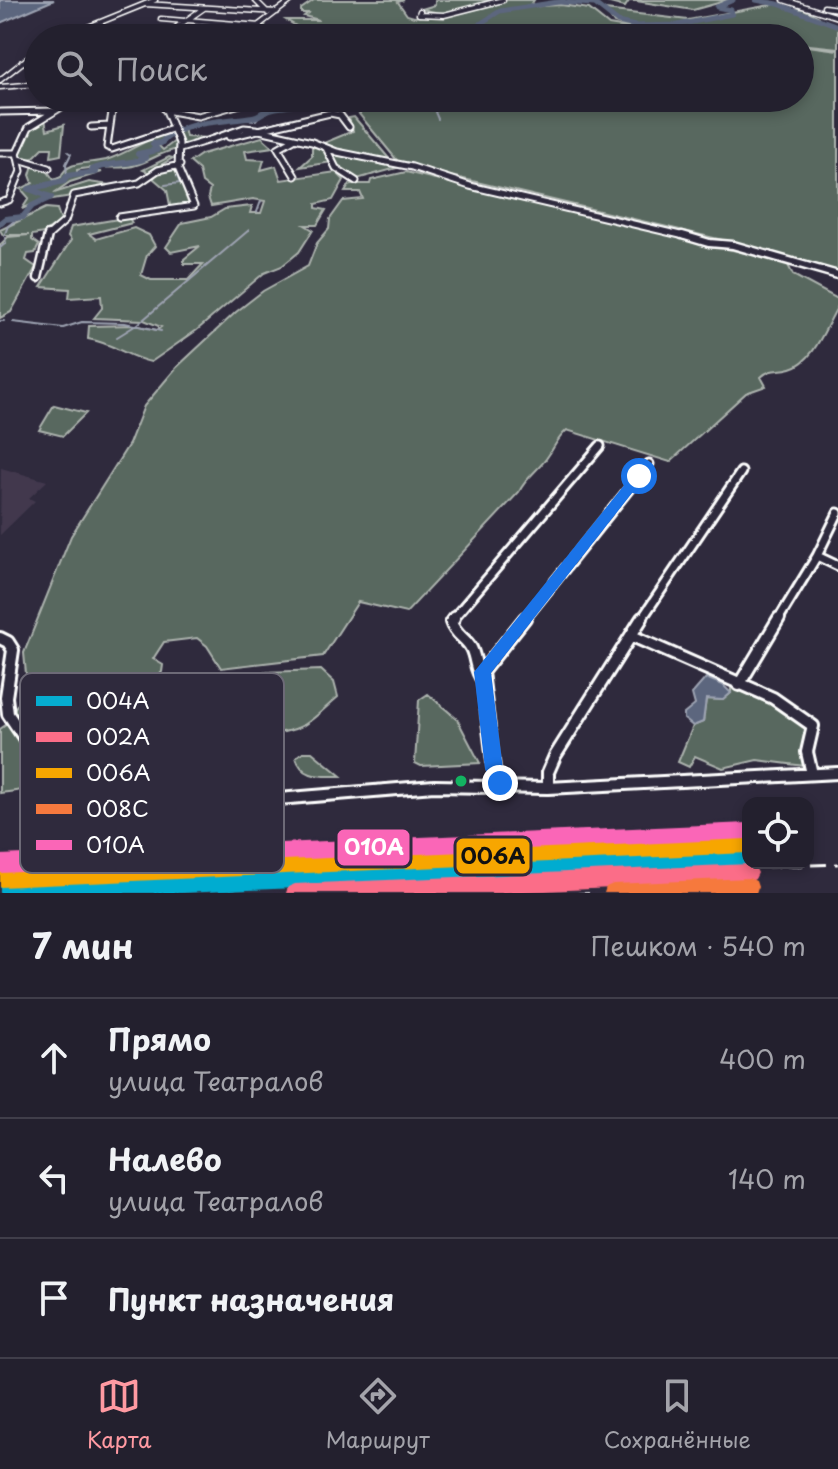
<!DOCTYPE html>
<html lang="ru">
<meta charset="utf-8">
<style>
:root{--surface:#23202e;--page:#2b2836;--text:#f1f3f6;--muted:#a3a3aa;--line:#403e4a;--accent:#ff9aa2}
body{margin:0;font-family:"Playpen Sans",sans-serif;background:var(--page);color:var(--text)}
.controls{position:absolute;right:24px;bottom:24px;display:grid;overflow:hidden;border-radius:16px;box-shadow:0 4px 12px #0003}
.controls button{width:72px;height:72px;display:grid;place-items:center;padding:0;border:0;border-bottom:2px solid var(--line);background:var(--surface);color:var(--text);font:40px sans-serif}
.stop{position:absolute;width:24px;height:24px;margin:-18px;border:6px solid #1a73e8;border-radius:50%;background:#fff}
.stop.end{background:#1a73e8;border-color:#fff;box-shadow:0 2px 8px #0008}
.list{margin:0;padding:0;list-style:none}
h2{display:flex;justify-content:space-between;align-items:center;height:104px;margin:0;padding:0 32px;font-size:34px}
h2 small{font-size:26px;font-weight:400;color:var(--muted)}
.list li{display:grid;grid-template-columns:52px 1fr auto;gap:24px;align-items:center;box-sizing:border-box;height:120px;padding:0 32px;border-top:2px solid var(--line)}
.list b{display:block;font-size:30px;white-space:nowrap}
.list p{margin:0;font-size:26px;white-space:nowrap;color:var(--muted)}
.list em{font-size:26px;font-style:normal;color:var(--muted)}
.icon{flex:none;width:44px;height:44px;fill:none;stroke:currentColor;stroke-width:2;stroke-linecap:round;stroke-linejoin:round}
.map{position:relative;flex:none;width:838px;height:893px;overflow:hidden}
.search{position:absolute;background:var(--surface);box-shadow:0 4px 12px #0003;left:24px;right:24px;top:24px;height:88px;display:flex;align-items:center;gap:20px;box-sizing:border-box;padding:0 28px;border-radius:44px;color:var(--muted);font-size:30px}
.sheet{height:464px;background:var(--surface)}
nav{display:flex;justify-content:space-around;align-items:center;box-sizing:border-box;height:112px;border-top:2px solid var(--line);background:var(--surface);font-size:22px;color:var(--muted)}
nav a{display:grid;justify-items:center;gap:4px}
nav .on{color:var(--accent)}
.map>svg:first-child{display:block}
.built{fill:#42394e}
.green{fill:#59675e;stroke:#acb3ae;stroke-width:2}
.water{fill:#5b667e;stroke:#9da3b2;stroke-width:2}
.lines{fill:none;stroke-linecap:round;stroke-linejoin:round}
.stream{stroke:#9da3b2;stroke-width:2}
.river-far1{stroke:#5b667e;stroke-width:5}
.river{stroke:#5b667e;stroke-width:6}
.minor-far4-casing{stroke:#fff;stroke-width:7}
.minor-far3-casing{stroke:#fff;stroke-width:9}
.minor-far2-casing{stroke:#fff;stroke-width:11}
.minor-far1-casing{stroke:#fff;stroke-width:13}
.minor-casing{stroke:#fff;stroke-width:16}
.minor-far4{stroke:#2f2a3d;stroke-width:4}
.minor-far3{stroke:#2f2a3d;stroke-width:5}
.minor-far2{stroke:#2f2a3d;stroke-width:6}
.minor-far1{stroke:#2f2a3d;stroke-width:7}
.minor{stroke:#2f2a3d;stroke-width:10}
.rail{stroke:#fff;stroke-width:3;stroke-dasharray:16 8;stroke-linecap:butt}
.rail-1-casing{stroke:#2f2a3d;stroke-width:6}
.rail-2-casing{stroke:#2f2a3d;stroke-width:6}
.rail-3-casing{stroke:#2f2a3d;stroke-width:6}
.rail-4-casing{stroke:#2f2a3d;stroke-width:6}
.rail-5-casing{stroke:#2f2a3d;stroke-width:6}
.rail-1{fill:#06acd0;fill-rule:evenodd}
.rail-2{fill:#fb6d88;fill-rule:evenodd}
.rail-3{fill:#f7a600;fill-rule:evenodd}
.rail-4{fill:#f6793e;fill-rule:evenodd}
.rail-5{fill:#fa66b7;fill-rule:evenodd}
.route{fill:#1a73e8}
.bus-dot{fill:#13b361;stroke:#2f2a3d;stroke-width:3}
.key{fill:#2f2a3d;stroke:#6d6a77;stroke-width:2}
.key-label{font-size:22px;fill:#fff}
.line-badge{stroke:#2f2a3d;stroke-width:3}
.badge-label{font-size:22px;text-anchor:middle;font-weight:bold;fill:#fff}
.pale-badge-label{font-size:22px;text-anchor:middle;font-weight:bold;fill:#111}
</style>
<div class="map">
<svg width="838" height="893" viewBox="0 0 838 893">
<rect width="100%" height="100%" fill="#2f2a3d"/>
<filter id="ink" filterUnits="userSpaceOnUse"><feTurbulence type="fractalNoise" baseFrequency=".0125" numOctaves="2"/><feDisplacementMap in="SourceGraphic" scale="16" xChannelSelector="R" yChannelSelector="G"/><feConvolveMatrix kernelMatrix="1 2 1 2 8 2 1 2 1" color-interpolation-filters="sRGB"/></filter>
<g filter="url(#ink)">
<path class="built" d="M1,468L47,481L29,498L35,501L0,535Z"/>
<path class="green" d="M314,0H404L398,2L407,15L414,17L443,14L422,9L435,5V0H534L531,5L523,7L561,5L589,9L609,25L638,30L614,23L605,10L688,20L776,4L791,9H804L819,17L818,19L838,27V48L800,44V38L322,37L330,31L309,38H245L265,26L264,29L280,33L301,29L286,20H319L304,16L308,13H301V9Z
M599,0H729L693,10L636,1H629L625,7Z
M800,45L838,50V272L752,247L400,164L359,114L370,107L405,98H800Z
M354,117L397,168L357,179L332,162L300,167L312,156V148L353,131L349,118Z
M45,119L47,130L64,125L61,155L51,157L52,148H43L33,158L24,159L20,153L31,128Z
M184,128L186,137L211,138L182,146L177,135H170L159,146L163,150L175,141L179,149C159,151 147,165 127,167C110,169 93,165 77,170V173L102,172L70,182L54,193L89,182L110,185C80,201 51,193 22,209L29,198L21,189L33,183L30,175L33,165L48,172L54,180L61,177C66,160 91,164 106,160C133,152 156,131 184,128Z
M262,137L273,147L245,151L247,159L264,160L261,170L276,166L281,180L336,172L344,180L333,200L316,204V208L326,210L317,225H305L313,230L299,252L282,266L264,273L197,330L151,362C127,357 113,343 88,339L89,326L135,325L157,330L161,327L144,320L94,318L102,308L101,296L69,298L70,289L41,287L71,240L68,236L71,227L124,218H129L132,223L89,234L96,239L134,228L149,235L155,246L147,255L141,275L151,280H188L203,264H184V259L200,246L171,252L166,247L182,223L211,217L225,209L252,206L250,213H261L265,201L253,199L211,206L208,197L210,189L202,183L199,170L190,162L202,154Z
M169,157L173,158L157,167L176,171L189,205L171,210L167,190L154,179L155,175L143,170Z
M406,172L787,263L793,275L838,299V306C826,325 815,361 791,368C778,372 772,367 761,377L766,386L746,393L670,462L567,430C557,439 555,446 548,456C540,469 526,477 519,492L406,613L358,602L323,656L221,668L207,646L197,638L164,642L153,659L163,665L162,672L150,684L151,705L135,716L115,722L108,736L101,739L120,754L110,789C96,797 87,784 73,785C49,785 24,790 0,793V729L16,718L14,709L20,701L35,696L38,691L26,674L24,653L71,536L129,444L144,406L176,368L236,312L263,291L308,266L317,243L329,229L330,219L343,201L363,199L360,192H345L350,184H370L371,180Z
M46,208L57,209L61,221L44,233L32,235V240L39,245L35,253L28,254L26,260L36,267L11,312L0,318V245L8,237L29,235H3L0,230Z
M54,405L86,413L63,436L39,430Z
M321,670L334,682L338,697C327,706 316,718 304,725C278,739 226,735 199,725L238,673Z
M731,687L779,705L809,731L802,745L805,766L757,760L723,768L695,756L689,767L678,762L693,726L703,722L706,699L723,700L731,693Z
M428,694L457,719L480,763L421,766L415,763L419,700Z
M303,752H312L341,776C321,776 302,779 296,757Z"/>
<path class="water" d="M0,0H54L0,23Z
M706,678L723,685L731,693L723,700L706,699L703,722L693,726L684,719V714L695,705L692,694Z"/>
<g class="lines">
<path class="stream" d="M281,37L370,22
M432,98L441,108L435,112L438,119
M261,114L268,112L266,110
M240,119L256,120L260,115
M67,176L66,164L71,154L68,152
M165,185L180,183L177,176
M257,212L261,201
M4,236L8,226L18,218
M0,248L6,243L5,238
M0,321H4
M13,322L63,328L82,322L125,323L161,331
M117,337L138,324L249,230"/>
<path class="river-far1" d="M756,0L778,4L838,26
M560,2L595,4L618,22L635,26L678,25L732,14L731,10L717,7L733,0
M458,38L500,11L564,1
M296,105L343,98"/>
<path class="river" d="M315,103H321
M0,223L5,219L23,217L32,206L51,197L29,189L64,181L67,176L96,172L92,170C109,161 128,166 146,158L138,154L157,150L153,144L161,143C181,120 225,122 253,117C260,116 263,111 270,109C281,106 290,107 301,103"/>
<defs>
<path id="minor-far4" d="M255,0L268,13
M784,0L838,17
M145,4L277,12
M824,7L838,9
M420,11L419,14L444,15L503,0
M161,19L185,21
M187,20L260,26
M174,29L204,8
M79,31L161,38
M61,38L155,0
M242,38L292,0
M22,62L38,63
M0,80L38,50
M0,87L38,84
M162,98L164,105
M65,105L76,98
M116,105L162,102
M237,105L261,98"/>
<path id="minor-far3" d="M113,105L107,147L112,149L172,129
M77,107L150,103
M165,110L198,116L244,103
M0,112L54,111
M91,127L110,126
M229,137L330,113L340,115L349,127
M294,139L278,148L295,176
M210,140L244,128L255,129L312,142L337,152L412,167L470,186L689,237
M326,148L336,168L356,181
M180,149L213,139
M0,153H17
M17,153L29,127L68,103
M19,159L49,168
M0,203L9,200L21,171L17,153
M119,217L194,206L178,168L179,143L163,103
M47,237L65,221L74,195L139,183L158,170L180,165"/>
<path id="minor-far2" d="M682,235L709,243L733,245L838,275
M38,278L48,235"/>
<path id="minor-far1" d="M817,556L838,566
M452,620L600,446
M524,620L649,464
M641,620L741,472
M778,620L817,556L838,513"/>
<path id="minor" d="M454,618L451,622C455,635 466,638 471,648C477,660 474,669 483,680
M632,636L773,698L813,726L807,752L812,774
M0,638L8,642L13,650L6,697L8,714L35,754L58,776L72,789L96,797L205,805L434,786L548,788L838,773
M739,685L779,618
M507,787L500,783L494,769L482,672L525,618
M548,788V772L555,756L642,618"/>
</defs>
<use href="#minor-far4" class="minor-far4-casing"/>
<use href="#minor-far3" class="minor-far3-casing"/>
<use href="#minor-far2" class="minor-far2-casing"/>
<use href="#minor-far1" class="minor-far1-casing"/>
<use href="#minor" class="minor-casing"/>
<use href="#minor-far4" class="minor-far4"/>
<use href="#minor-far3" class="minor-far3"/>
<use href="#minor-far2" class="minor-far2"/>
<use href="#minor-far1" class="minor-far1"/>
<use href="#minor" class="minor"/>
<path class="rail" d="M739,868L838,864
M627,884L701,893
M482,886L589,892
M236,893L320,883L748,863"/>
<defs>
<path id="rail-1" d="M748,850V863H755L748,868L182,893H0V883Z"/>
<path id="rail-2" d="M749,864L755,867L758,873L755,879L749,882L500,893H286L288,887L295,884Z"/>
<path id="rail-3" d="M748,837L747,853L0,887V869Z"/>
<path id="rail-4" d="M749,878L756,881L758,887L756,893H604L606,887L613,884Z"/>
<path id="rail-5" d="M748,823L747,839L0,873V855Z"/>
</defs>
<use href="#rail-1" class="rail-1-casing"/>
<use href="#rail-2" class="rail-2-casing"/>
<use href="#rail-3" class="rail-3-casing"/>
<use href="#rail-4" class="rail-4-casing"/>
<use href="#rail-5" class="rail-5-casing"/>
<use href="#rail-1" class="rail-1"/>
<use href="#rail-2" class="rail-2"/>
<use href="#rail-3" class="rail-3"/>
<use href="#rail-4" class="rail-4"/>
<use href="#rail-5" class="rail-5"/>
</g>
</g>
<path class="route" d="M639,472L645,476L643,479L491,673L503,769L510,783L507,789L500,791L494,789L485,769L474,672L634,473Z"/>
<circle class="bus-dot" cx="461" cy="781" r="7"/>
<rect x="20" y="673" width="264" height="200" rx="12" class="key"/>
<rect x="36" y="696" width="36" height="10" fill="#06acd0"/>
<rect x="36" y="732" width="36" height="10" fill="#fb6d88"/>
<rect x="36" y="768" width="36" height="10" fill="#f7a600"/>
<rect x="36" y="804" width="36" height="10" fill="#f6793e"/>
<rect x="36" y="840" width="36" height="10" fill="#fa66b7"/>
<g class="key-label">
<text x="86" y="709">004А</text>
<text x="86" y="745">002А</text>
<text x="86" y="781">006А</text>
<text x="86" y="817">008С</text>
<text x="86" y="853">010А</text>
</g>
<g class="line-badge">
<rect x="336" y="828" width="75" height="39" rx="8" fill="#fa66b7"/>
<rect x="455" y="837" width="76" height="38" rx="8" fill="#f7a600"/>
</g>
<g class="badge-label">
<text x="374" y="855">010А</text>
</g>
<g class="pale-badge-label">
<text x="493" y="864">006А</text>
</g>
</svg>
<div class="controls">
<button><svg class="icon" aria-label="locate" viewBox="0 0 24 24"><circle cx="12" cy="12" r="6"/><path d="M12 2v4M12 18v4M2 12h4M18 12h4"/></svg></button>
</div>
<div class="stop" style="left:639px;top:476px"></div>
<div class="stop end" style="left:500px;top:783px"></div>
<div class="search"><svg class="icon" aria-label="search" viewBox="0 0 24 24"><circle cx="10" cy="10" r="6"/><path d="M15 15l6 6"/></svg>Поиск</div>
</div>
<section class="sheet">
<h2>7 мин<small>Пешком · 540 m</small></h2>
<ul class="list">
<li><svg class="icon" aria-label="ahead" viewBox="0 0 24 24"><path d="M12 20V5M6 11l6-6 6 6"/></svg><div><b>Прямо</b><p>улица Театралов</p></div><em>400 m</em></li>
<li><svg class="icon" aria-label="left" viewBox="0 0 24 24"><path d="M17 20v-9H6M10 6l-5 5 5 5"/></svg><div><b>Налево</b><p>улица Театралов</p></div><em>140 m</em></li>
<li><svg class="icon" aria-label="arrive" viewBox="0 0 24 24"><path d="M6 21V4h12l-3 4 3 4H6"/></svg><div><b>Пункт назначения</b></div></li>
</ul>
</section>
<nav>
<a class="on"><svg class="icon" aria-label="map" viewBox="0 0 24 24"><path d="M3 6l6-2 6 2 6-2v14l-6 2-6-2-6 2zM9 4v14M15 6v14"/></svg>Карта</a>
<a><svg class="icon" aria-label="directions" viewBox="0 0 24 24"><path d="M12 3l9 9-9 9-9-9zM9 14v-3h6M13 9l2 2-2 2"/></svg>Маршрут</a>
<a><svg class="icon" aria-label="saved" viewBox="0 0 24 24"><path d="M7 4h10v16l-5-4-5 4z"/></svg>Сохранённые</a>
</nav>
